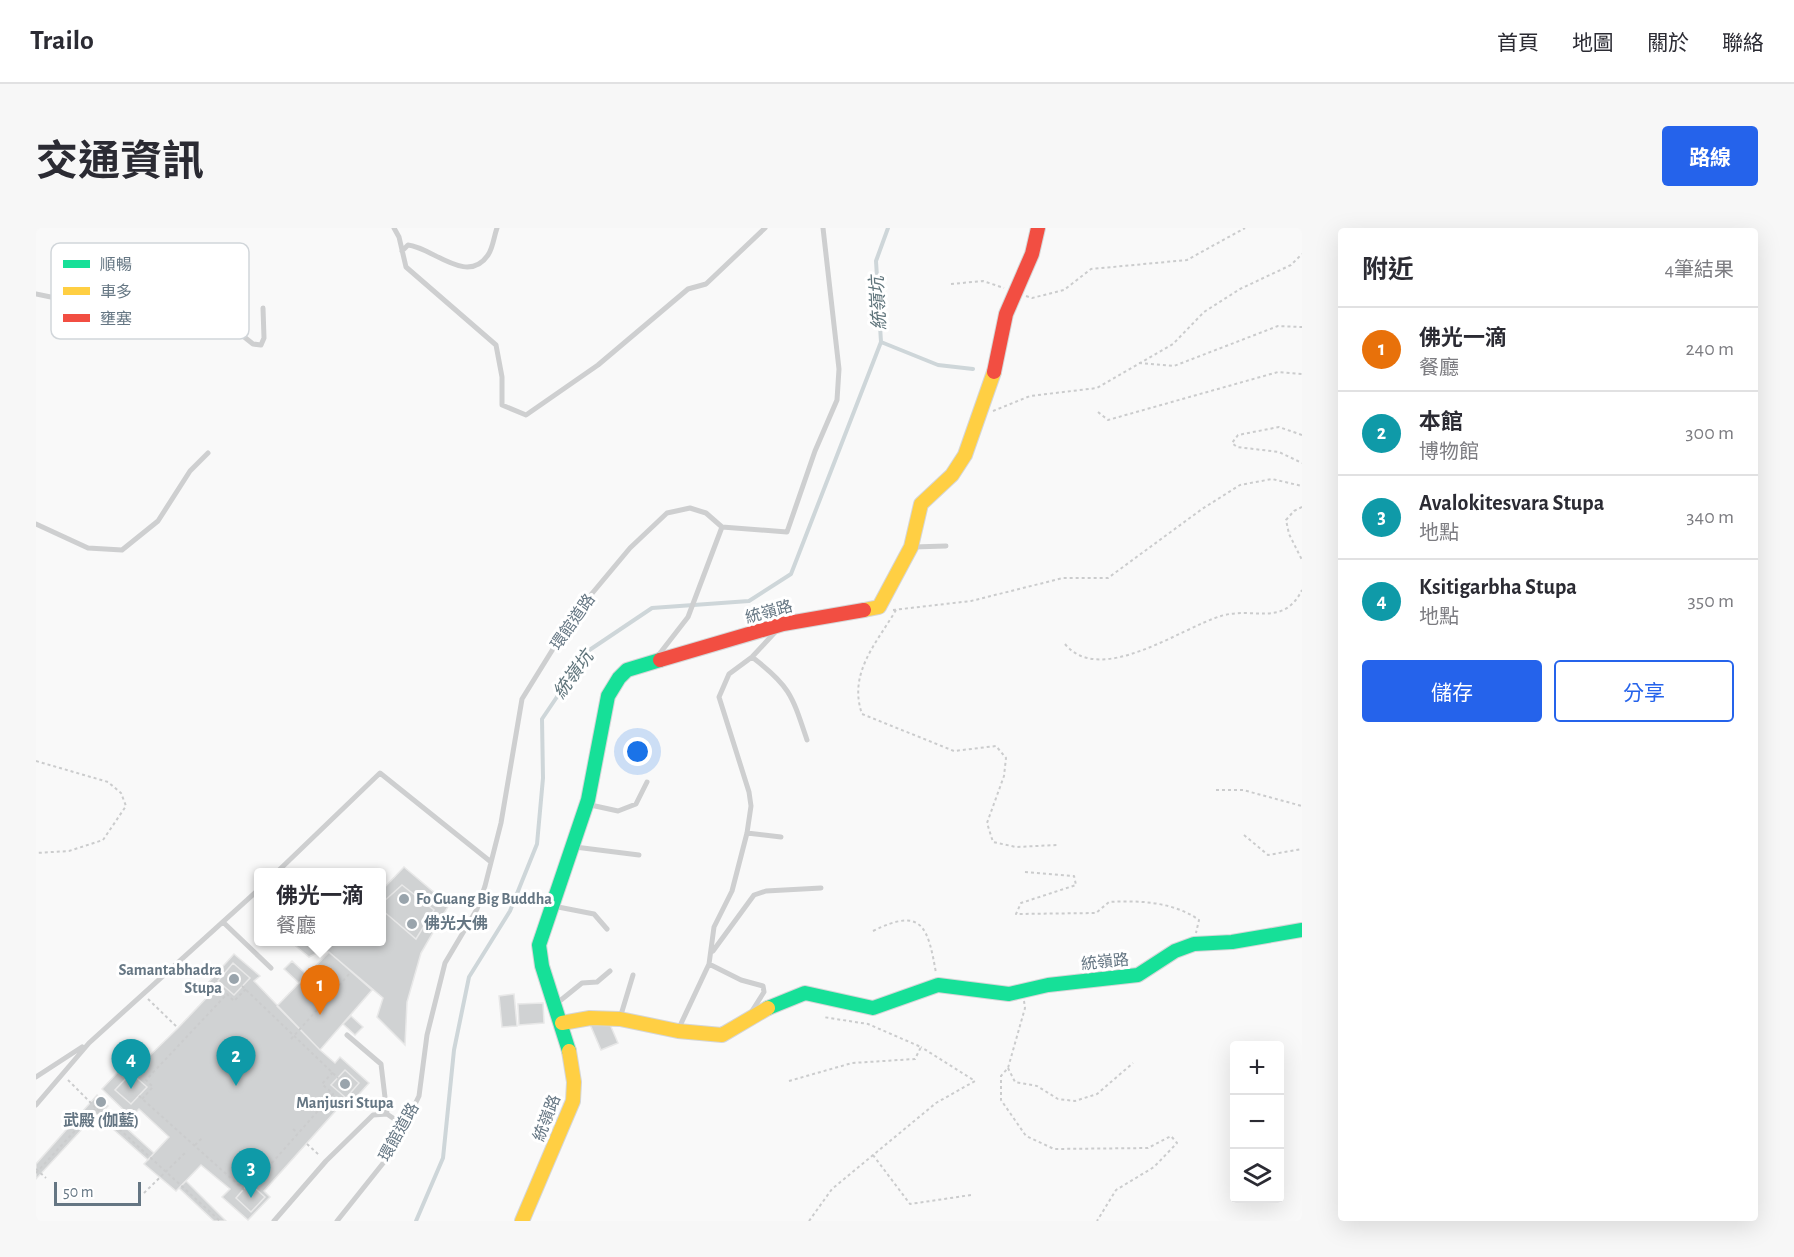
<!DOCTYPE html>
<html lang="zh-TW">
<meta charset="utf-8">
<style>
:root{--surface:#fff;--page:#f7f7f7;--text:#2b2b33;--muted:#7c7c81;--line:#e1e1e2;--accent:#2563eb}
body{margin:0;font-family:"Alegreya Sans","Noto Sans TC",sans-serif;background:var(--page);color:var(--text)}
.controls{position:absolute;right:18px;bottom:18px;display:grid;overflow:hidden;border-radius:6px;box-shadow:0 6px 24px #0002}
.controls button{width:54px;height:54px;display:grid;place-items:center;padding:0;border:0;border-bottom:2px solid var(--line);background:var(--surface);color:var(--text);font:30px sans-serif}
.scale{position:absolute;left:18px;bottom:15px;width:87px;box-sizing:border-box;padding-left:6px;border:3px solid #657683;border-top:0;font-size:16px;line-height:21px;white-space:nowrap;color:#657683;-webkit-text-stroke:4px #fff;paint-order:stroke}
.you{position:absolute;left:602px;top:524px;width:21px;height:21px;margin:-15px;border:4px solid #fff;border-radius:50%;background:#1a73e8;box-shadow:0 0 0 9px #1a73e833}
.badge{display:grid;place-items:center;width:39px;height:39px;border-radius:50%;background:var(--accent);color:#fff;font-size:20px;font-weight:700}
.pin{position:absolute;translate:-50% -50px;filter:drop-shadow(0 2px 3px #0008)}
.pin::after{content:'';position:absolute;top:32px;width:21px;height:18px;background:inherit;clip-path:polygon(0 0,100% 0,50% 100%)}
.popup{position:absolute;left:218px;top:640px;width:132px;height:78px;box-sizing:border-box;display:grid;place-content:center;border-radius:6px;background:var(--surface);filter:drop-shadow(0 2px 4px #0005);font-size:20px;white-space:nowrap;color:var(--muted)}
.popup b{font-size:22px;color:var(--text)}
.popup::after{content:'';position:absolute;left:50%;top:100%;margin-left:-12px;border:12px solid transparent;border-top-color:var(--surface)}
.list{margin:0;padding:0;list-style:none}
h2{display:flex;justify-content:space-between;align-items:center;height:78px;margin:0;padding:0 24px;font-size:26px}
h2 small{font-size:20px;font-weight:400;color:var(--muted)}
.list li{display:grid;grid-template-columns:39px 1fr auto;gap:18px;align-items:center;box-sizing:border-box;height:84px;padding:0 24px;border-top:2px solid var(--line)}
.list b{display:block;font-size:22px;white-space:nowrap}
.list p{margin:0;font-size:20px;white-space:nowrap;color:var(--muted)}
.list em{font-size:20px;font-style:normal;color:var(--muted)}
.actions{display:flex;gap:12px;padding:18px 24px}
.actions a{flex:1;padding:14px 0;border:2px solid var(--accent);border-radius:6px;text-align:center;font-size:21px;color:var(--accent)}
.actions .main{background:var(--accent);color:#fff}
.icon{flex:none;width:33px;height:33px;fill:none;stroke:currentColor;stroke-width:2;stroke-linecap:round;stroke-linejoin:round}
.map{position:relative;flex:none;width:1266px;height:993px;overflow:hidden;border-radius:6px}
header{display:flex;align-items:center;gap:36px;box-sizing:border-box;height:84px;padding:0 30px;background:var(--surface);border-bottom:2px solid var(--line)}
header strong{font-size:28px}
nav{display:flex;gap:33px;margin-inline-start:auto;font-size:21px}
.intro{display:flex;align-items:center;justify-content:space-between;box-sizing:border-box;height:144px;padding:0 36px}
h1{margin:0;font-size:42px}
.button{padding:15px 27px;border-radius:6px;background:var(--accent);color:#fff;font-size:21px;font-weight:700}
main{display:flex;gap:36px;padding:0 36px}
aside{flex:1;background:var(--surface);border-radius:6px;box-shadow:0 6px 24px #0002}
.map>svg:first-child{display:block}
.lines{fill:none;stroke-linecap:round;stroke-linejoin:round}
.stream{stroke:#ced6d9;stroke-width:4}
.building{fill:#d0d2d3;stroke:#e8e8e8;stroke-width:1.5}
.fast-casing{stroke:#d5d6d7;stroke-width:16}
.slow-casing{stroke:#d5d6d7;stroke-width:16}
.jam-casing{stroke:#d5d6d7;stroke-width:16}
.path{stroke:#cbcccd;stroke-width:2;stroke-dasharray:3 3;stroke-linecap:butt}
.lane{stroke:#cecfd0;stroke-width:5}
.fast{stroke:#16e098;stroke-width:14}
.slow{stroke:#ffcf43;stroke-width:14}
.jam{stroke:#f24e42;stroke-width:14}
.poi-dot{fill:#99a4ac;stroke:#fff;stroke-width:2}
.labels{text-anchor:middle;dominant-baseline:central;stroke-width:6;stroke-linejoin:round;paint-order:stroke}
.street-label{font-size:16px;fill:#657683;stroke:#fff}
.poi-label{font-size:16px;font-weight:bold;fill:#657683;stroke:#fff;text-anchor:start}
.water-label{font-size:18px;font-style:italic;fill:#60757c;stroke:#fff}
.key{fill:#fff;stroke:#d1d6da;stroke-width:1.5}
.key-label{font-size:16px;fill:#657683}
</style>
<header>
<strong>Trailo</strong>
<nav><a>首頁</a><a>地圖</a><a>關於</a><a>聯絡</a></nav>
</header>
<div class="intro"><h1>交通資訊</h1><a class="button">路線</a></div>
<main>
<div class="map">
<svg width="1266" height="993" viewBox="0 0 1266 993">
<rect width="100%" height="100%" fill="#f9f9f9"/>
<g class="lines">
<path class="stream" d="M845,114L902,137L937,141
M380,993L407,930L418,822L433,749L474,683L501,616L507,550L506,491L552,423L616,380L713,373L755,346L845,114L840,33L852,0"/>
</g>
<path class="building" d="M368,639L413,677L385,725L371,774L369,817L341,789L347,770L289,721L273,729L255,714H346V662Z
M366,657L398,682L380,711L346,682V675Z
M293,724L336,762L284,822L241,778Z
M198,726L224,748L218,753L284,822L299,835L304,829L333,855L309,882L304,878L228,963L234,969L212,992L186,969L194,961L165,937L140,963L108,936L133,909L103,881L95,889L66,861L96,829L104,837L142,800L177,763L170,757Z
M256,733L271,747L263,755L248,741Z
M197,735L214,750L198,767L182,753Z
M478,766L481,798L466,799L463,768Z
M507,775L508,795L483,797L482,776Z
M315,788L327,799L319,807L307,796Z
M553,794H573L582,815L565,822Z
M309,842L323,855L310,870L295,857Z
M95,845L111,859L95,876L79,862Z
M61,867L72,878L69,881L118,925L112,932L60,886L0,951V936Z
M150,953L190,993H178L143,960Z
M213,955L229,969L215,984L200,970Z"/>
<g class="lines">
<defs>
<path id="fast" d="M732,780L769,765L837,780L902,757L973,766L1012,757L1102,747L1139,723L1158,716L1196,714L1266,702
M533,823L506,738L503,717L552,572L572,468L583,450L591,442L624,432"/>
<path id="slow" d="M828,382L843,379L875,319L885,276L916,247L929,227L958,144
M526,795L554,790L584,791L642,803L686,807L732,780
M486,993L537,873L538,854L533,823"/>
<path id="jam" d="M958,144L970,86L996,26L1002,0
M624,432L747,396L828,382"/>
</defs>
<use href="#fast" class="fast-casing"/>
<use href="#slow" class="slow-casing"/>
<use href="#jam" class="jam-casing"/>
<path class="path" d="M915,56L947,53L968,60
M990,68L996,70L1028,62L1055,41L1151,32L1209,0
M1103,135L1138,138L1242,98L1266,99
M957,183L994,168L1061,160L1137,116L1168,84L1204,61L1255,37L1266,26
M1062,184L1072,192L1242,144L1266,146
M1266,207L1243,199L1202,207L1196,215L1201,219L1243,224L1266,235
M1266,279L1258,283L1250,292L1253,306L1266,332
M857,382L935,373L1027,350H1072L1166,281L1204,257L1236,251L1266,258
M860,382C840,416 812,445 826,486L918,523L960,518L970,530L968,548L951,595L957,614L980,619L1021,617
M1029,416C1064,459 1145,400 1185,388C1217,378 1247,400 1266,362
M0,533L72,554L85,565L90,578L67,612L33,623L0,625
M1180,562H1207L1266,578
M1208,607L1232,627L1266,621
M989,644L1038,648L1040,657L985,675L980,686L1060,685L1073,674C1103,672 1138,674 1163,692L1160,705
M837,703C887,678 892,700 900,745
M206,758L302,850
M112,771L142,800
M988,773L989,780L972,840L965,848V872L990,908L1018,921L1112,920L1135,908L1141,915L1118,939L1080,962L1061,993
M255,811L315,744
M972,840L979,854L1001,858L1022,871L1039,873L1061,866L1097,835
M32,852L60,880
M753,853L816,835L879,831L885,819L832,796L787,789
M103,868L208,962
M106,871L117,859L110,852L191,766L198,773L210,761
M257,901L262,905
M271,916L283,927
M159,917L166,910
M837,927L874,976L935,967
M0,941L10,950
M0,945L60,880L184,993
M203,958L212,948L219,954L297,866L286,856L297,844
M108,965L151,923
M773,993L796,961L900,875L939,853L885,819"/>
<path class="lane" d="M358,0L363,9L370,39L460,117L466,149V177L490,187L562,137L652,61L670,56L729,0
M126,23C141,42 137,49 129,71L140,73L207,108L217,116L225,117L228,110L227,80
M366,23L372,17C396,19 431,58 452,27C457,20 458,8 461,0
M0,66L34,73L129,71
M0,296L52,320L86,322L122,293L154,243L172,225
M686,299L751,304L779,223L801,172L803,141L787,0
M877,319L910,318
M716,429C754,458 756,467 771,512
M550,576L582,583L600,576L611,554
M711,605L745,609
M539,619L603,627
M241,644L344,545L455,634
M517,678L558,686L571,701
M188,695L235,740
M677,723L718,667L730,663L785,660
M520,776L546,755L561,754L574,743
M716,783L728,764L727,758L705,752L673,736L678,699L696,663L711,605L715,578L713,564L683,469L693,446L716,429L742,401
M584,790L597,747
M642,802L673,736
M311,807L345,836L351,886
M0,849L46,819
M0,877L53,815L222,662
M238,993L290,933L337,887L351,886L370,899
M301,993L356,924L383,868L391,807L409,735L441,681L449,658L465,595L486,471L538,387L594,320L631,285L654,280L670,285L686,299L652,389L621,429"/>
<use href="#fast" class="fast"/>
<use href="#slow" class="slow"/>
<use href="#jam" class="jam"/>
</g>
<g class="poi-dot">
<circle cx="368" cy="671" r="6"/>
<circle cx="376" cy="696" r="6"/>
<circle cx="198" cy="751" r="6"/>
<circle cx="309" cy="856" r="6"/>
<circle cx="65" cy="874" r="6"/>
</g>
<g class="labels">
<g class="street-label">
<text transform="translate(733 384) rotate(-15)">統嶺路</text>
<text transform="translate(537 394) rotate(-55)">環館道路</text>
<text transform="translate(1069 734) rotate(-6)">統嶺路</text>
<text transform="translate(511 890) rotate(-69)">統嶺路</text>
<text transform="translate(363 904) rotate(-61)">環館道路</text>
</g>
<g class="poi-label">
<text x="380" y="671">Fo Guang Big Buddha</text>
<text x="388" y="696">佛光大佛</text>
<text x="186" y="742" text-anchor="end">Samantabhadra<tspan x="186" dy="18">Stupa</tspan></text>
<text x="309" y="875" text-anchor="middle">Manjusri Stupa</text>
<text x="65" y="893" text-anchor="middle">武殿 (伽藍)</text>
</g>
<g class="water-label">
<text transform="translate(843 75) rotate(-93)">統嶺坑</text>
<text transform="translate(538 447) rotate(-54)">統嶺坑</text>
</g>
</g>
<rect x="15" y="15" width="198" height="96" rx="9" class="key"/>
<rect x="27" y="32" width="27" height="8" fill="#16e098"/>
<rect x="27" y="59" width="27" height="8" fill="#ffcf43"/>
<rect x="27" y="86" width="27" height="8" fill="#f24e42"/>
<g class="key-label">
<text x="64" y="42">順暢</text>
<text x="64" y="69">車多</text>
<text x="64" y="96">壅塞</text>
</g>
</svg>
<div class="controls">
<button>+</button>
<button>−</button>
<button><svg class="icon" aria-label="layers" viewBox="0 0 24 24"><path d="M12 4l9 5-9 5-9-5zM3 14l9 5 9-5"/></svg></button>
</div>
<div class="scale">50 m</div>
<div class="you"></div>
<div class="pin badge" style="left:284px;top:787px;background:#e8710a">1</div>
<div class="popup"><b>佛光一滴</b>餐廳</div>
<div class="pin badge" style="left:200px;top:858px;background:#0f9aa8">2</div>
<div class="pin badge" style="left:215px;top:970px;background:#0f9aa8">3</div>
<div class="pin badge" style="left:95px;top:861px;background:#0f9aa8">4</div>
</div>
<aside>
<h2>附近<small>4筆結果</small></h2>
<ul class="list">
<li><span class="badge" style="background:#e8710a">1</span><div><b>佛光一滴</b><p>餐廳</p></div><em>240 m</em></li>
<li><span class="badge" style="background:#0f9aa8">2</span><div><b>本館</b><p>博物館</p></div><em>300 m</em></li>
<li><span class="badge" style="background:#0f9aa8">3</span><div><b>Avalokitesvara Stupa</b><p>地點</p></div><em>340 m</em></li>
<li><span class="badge" style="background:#0f9aa8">4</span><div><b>Ksitigarbha Stupa</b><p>地點</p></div><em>350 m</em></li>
</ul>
<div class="actions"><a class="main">儲存</a><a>分享</a></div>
</aside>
</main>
